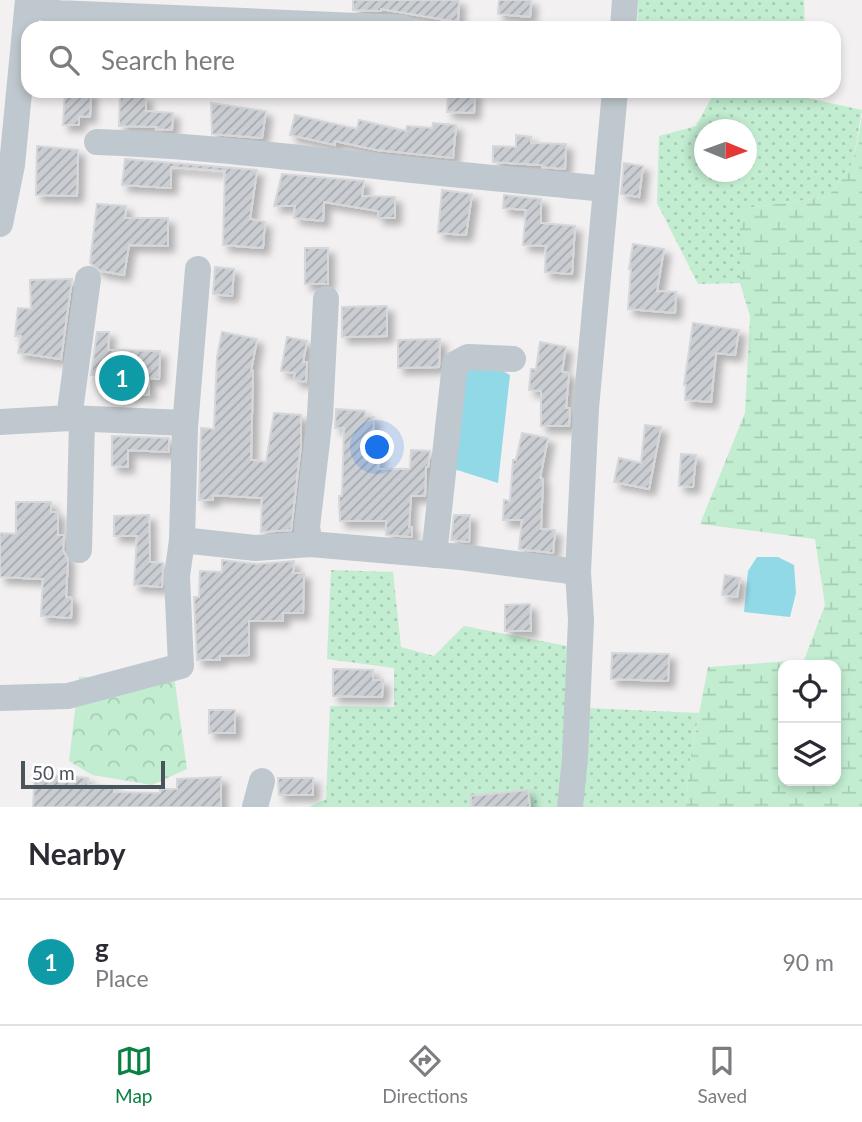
<!DOCTYPE html>
<style>
:root{--surface:#fff;--page:#f2f2f3;--text:#2b2b33;--muted:#7c7c81;--line:#e1e1e2;--accent:#0b8043}
body{margin:0;font-family:Lato,sans-serif;background:var(--page);color:var(--text)}
.controls{position:absolute;right:21px;bottom:21px;display:grid;overflow:hidden;border-radius:14px;box-shadow:0 4px 10px #0003}
.controls button{width:63px;height:63px;display:grid;place-items:center;padding:0;border:0;border-bottom:2px solid var(--line);background:var(--surface);color:var(--text);font:35px sans-serif}
.compass{position:absolute;left:694px;top:119px;width:63px;height:63px;border-radius:50%;background:var(--surface);box-shadow:0 4px 10px #0003;rotate:91deg}
.scale{position:absolute;left:21px;bottom:18px;width:144px;box-sizing:border-box;padding-left:7px;border:4px solid #49545d;border-top:0;font-size:19px;line-height:24px;white-space:nowrap;color:#49545d;-webkit-text-stroke:5px #fff;paint-order:stroke}
.you{position:absolute;left:378px;top:448px;width:24px;height:24px;margin:-18px;border:5px solid #fff;border-radius:50%;background:#1a73e8;box-shadow:0 0 0 10px #1a73e833}
.badge{display:grid;place-items:center;width:46px;height:46px;border-radius:50%;background:var(--accent);color:#fff;font-size:23px;font-weight:700}
.pin{position:absolute;translate:-50% -50%;border:4px solid #fff;box-shadow:0 2px 7px #0006}
.list{margin:0;padding:0;list-style:none}
h2{display:flex;justify-content:space-between;align-items:center;height:91px;margin:0;padding:0 28px;font-size:30px}
h2 small{font-size:23px;font-weight:400;color:var(--muted)}
.list li{display:grid;grid-template-columns:46px 1fr auto;gap:21px;align-items:center;box-sizing:border-box;height:126px;padding:0 28px;border-top:2px solid var(--line)}
.list b{display:block;font-size:26px;white-space:nowrap}
.list p{margin:0;font-size:23px;white-space:nowrap;color:var(--muted)}
.list em{font-size:23px;font-style:normal;color:var(--muted)}
.icon{flex:none;width:38px;height:38px;fill:none;stroke:currentColor;stroke-width:2;stroke-linecap:round;stroke-linejoin:round}
.map{position:relative;flex:none;width:862px;height:807px;overflow:hidden}
.search{position:absolute;background:var(--surface);box-shadow:0 4px 10px #0003;left:21px;right:21px;top:21px;height:77px;display:flex;align-items:center;gap:18px;box-sizing:border-box;padding:0 24px;border-radius:21px;color:var(--muted);font-size:26px}
.sheet{height:217px;background:var(--surface)}
nav{display:flex;justify-content:space-around;align-items:center;box-sizing:border-box;height:98px;border-top:2px solid var(--line);background:var(--surface);font-size:19px;color:var(--muted)}
nav a{display:grid;justify-items:center;gap:4px}
nav .on{color:var(--accent)}
.map>svg:first-child{display:block}
.grass{fill:url(#grass-dots);fill-rule:evenodd}
.forest{fill:url(#forest-crowns)}
.wetland{fill:url(#wetland-marsh);fill-rule:evenodd}
.water{fill:#92d9e7}
.building{fill:url(#building-hatch);stroke:#d5d7db;stroke-width:2;filter:url(#shadow)}
.lines{fill:none;stroke-linecap:round;stroke-linejoin:round}
.minor{stroke:#bfc8ce;stroke-width:26}
</style>
<div class="map">
<svg width="862" height="807" viewBox="0 0 862 807">
<defs>
<pattern id="grass-dots" width="8" height="8" patternUnits="userSpaceOnUse" patternTransform="scale(1.75)"><rect width="8" height="8" fill="#c2edd1"/><path d="M2 2h.1M6 6h.1" fill="none" stroke="#a8cdb6" stroke-width="1.8" stroke-linecap="round"/></pattern>
<pattern id="forest-crowns" width="20" height="18" patternUnits="userSpaceOnUse" patternTransform="scale(1.75)"><rect width="20" height="18" fill="#c2edd1"/><path d="M2 6a3 3 0 1 1 6 0M12 15a3 3 0 1 1 6 0" fill="none" stroke="#a8cdb6"/></pattern>
<pattern id="wetland-marsh" width="20" height="14" patternUnits="userSpaceOnUse" patternTransform="scale(1.75)"><rect width="20" height="14" fill="#c2edd1"/><path d="M1 5h8M5 5V1M11 12h8M15 12V8" fill="none" stroke="#a8cdb6"/></pattern>
<pattern id="building-hatch" width="6" height="6" patternUnits="userSpaceOnUse" patternTransform="scale(1.75)"><rect width="6" height="6" fill="#cacdd2"/><path d="M-1 1l2-2M0 6l6-6M5 7l2-2" fill="none" stroke="#a6a9ae"/></pattern>
<filter id="shadow"><feDropShadow dx="6" dy="6" stdDeviation="3.5" flood-color="#0004"/></filter>
</defs>
<rect width="100%" height="100%" fill="#f2f0f0"/>
<path class="grass" d="M637,0H804L805,28H638Z
M715,91H807V98L862,110L853,162L828,197L740,209V283L698,284L657,203L659,136L696,126ZM704,130H746V172H704Z
M331,570L393,572L401,647L434,656L464,626L567,646L565,707L699,713L689,766L686,807H309L326,799L330,706L394,707V668L327,659Z"/>
<path class="forest" d="M174,676L187,769L152,785L92,775L69,761L79,677Z"/>
<path class="wetland" d="M862,117V807H686L689,766L708,667L804,660L825,605L815,539L700,524L745,413L750,316L740,283V209L828,197L853,162ZM783,665H836V781H783Z"/>
<path class="water" d="M495,367L510,375L498,483L454,469L467,369Z
M757,557H778L794,565L796,593L790,617L744,612L748,571Z"/>
<path class="building" d="M353,0H459L458,22L381,9V11L353,10Z
M499,0H531L530,17L498,14Z
M65,91H91L90,117L79,116V125H63Z
M448,91H475L474,113L447,112Z
M120,95L146,96V111L173,113L172,130L156,129L157,127L119,126Z
M211,103L266,111L262,138L212,134Z
M295,115L357,129L359,120L406,131L407,126L432,128L433,123L456,125L453,158L377,150L335,141V145L290,135Z
M516,135L531,137V143L566,144L565,169L542,167V165L493,162V146L516,147Z
M37,146L78,150L77,196L36,195Z
M125,159L257,170L250,219L265,222L263,248L223,245L225,171L171,167V188L122,185Z
M624,163L643,166L639,197L621,194Z
M282,174L364,181L362,196L395,197V218H378V211L324,202L323,221L294,218L295,206H274Z
M442,190L472,194L466,235L438,233Z
M504,195L541,199V223L575,226L572,274L545,272L546,246L523,245L526,210L503,208Z
M97,204L126,206L125,218H168V246L129,245L124,275L101,271L90,263Z
M633,244L664,249L657,291L676,292L675,313L628,309L631,269H629Z
M305,248H328V284H305Z
M215,267L234,269L232,296L213,294Z
M72,279L61,359L18,353L21,336H15L18,308L31,309L30,280Z
M387,306V336L342,337V307Z
M693,323L739,330L735,355L716,353L711,402L685,400L686,385H684Z
M97,332H109L108,350L160,351L159,379L149,378V395L112,393L113,376L91,375Z
M222,332L257,339L251,371H253L251,460L266,462L274,413L301,415V445L291,530L261,532L262,498L213,495V500H199L201,428L214,429L217,357Z
M287,337L307,341L303,362H307L306,382L294,380L295,373L281,371Z
M440,339L439,367L398,368V340Z
M540,342L566,347L562,372L569,373L566,408H570L569,426H541V391L529,390L531,369H536Z
M336,409L365,411V416L374,417L373,435H381L378,469H410L411,450L430,451L428,467H426L425,496H411L409,527H412V537L386,535V521H340L339,496H342L344,428H335Z
M645,425L661,427L649,489L614,482L619,458L641,463Z
M522,433L548,438L540,478L543,479L541,529L555,530L553,553L519,549L522,520H503L504,500L510,501L513,460H516Z
M112,436L169,438V452L128,450V467L112,466Z
M681,454L696,455L693,487L679,486Z
M16,502H51V512H58V535H64L63,550L68,560L66,597L72,598L71,618L41,616L43,579L0,577V533L16,534Z
M149,515L150,562L163,563L162,587L134,585L137,536H114V516Z
M454,515H470L469,542L451,540Z
M222,560L257,564L294,561L293,573H304L303,613H283V621H249V655L220,656V660H197L194,597H199L200,571L222,572Z
M725,575L740,578L737,597L722,595Z
M530,604L531,631H505V605Z
M612,653L669,654L668,681L611,679Z
M333,669L373,670V680H383L382,697L333,696Z
M209,710H235V733H209Z
M35,774L88,778V785L114,786V792L160,793V789H177V779L221,777V807H33Z
M278,778H313V795H279Z
M528,790L530,807H471V796Z"/>
<g class="lines">
<path class="minor" d="M33,0L35,4L57,13L403,28
M623,28L625,0
M97,142C188,145 277,156 367,165C446,174 526,181 605,189
M0,224L12,165L28,0
M326,299L320,416L307,527L310,544L461,557L578,572
M69,418L88,279
M0,422L69,418L185,423
M182,540L185,427L198,269
M79,550L82,419
M434,555L455,364L468,357L513,359
M0,698L68,696L181,666L177,576L182,540L256,548L310,544
M255,807L262,781
M570,807L575,758L581,620L578,572L586,408L615,91"/>
</g>
</svg>
<div class="controls">
<button><svg class="icon" aria-label="locate" viewBox="0 0 24 24"><circle cx="12" cy="12" r="6"/><path d="M12 2v4M12 18v4M2 12h4M18 12h4"/></svg></button>
<button><svg class="icon" aria-label="layers" viewBox="0 0 24 24"><path d="M12 4l9 5-9 5-9-5zM3 14l9 5 9-5"/></svg></button>
</div>
<svg class="compass" viewBox="-18 -18 36 36"><path d="M0-13l5 13h-10z" fill="#e53935"/><path d="M0 13l5-13h-10z" fill="#7c7c81"/></svg>
<div class="scale">50 m</div>
<div class="you"></div>
<div class="pin badge" style="left:122px;top:378px;background:#0f9aa8">1</div>
<div class="search"><svg class="icon" aria-label="search" viewBox="0 0 24 24"><circle cx="10" cy="10" r="6"/><path d="M15 15l6 6"/></svg>Search here</div>
</div>
<section class="sheet">
<h2>Nearby<small></small></h2>
<ul class="list">
<li><span class="badge" style="background:#0f9aa8">1</span><div><b>g</b><p>Place</p></div><em>90 m</em></li>
</ul>
</section>
<nav>
<a class="on"><svg class="icon" aria-label="map" viewBox="0 0 24 24"><path d="M3 6l6-2 6 2 6-2v14l-6 2-6-2-6 2zM9 4v14M15 6v14"/></svg>Map</a>
<a><svg class="icon" aria-label="directions" viewBox="0 0 24 24"><path d="M12 3l9 9-9 9-9-9zM9 14v-3h6M13 9l2 2-2 2"/></svg>Directions</a>
<a><svg class="icon" aria-label="saved" viewBox="0 0 24 24"><path d="M7 4h10v16l-5-4-5 4z"/></svg>Saved</a>
</nav>
